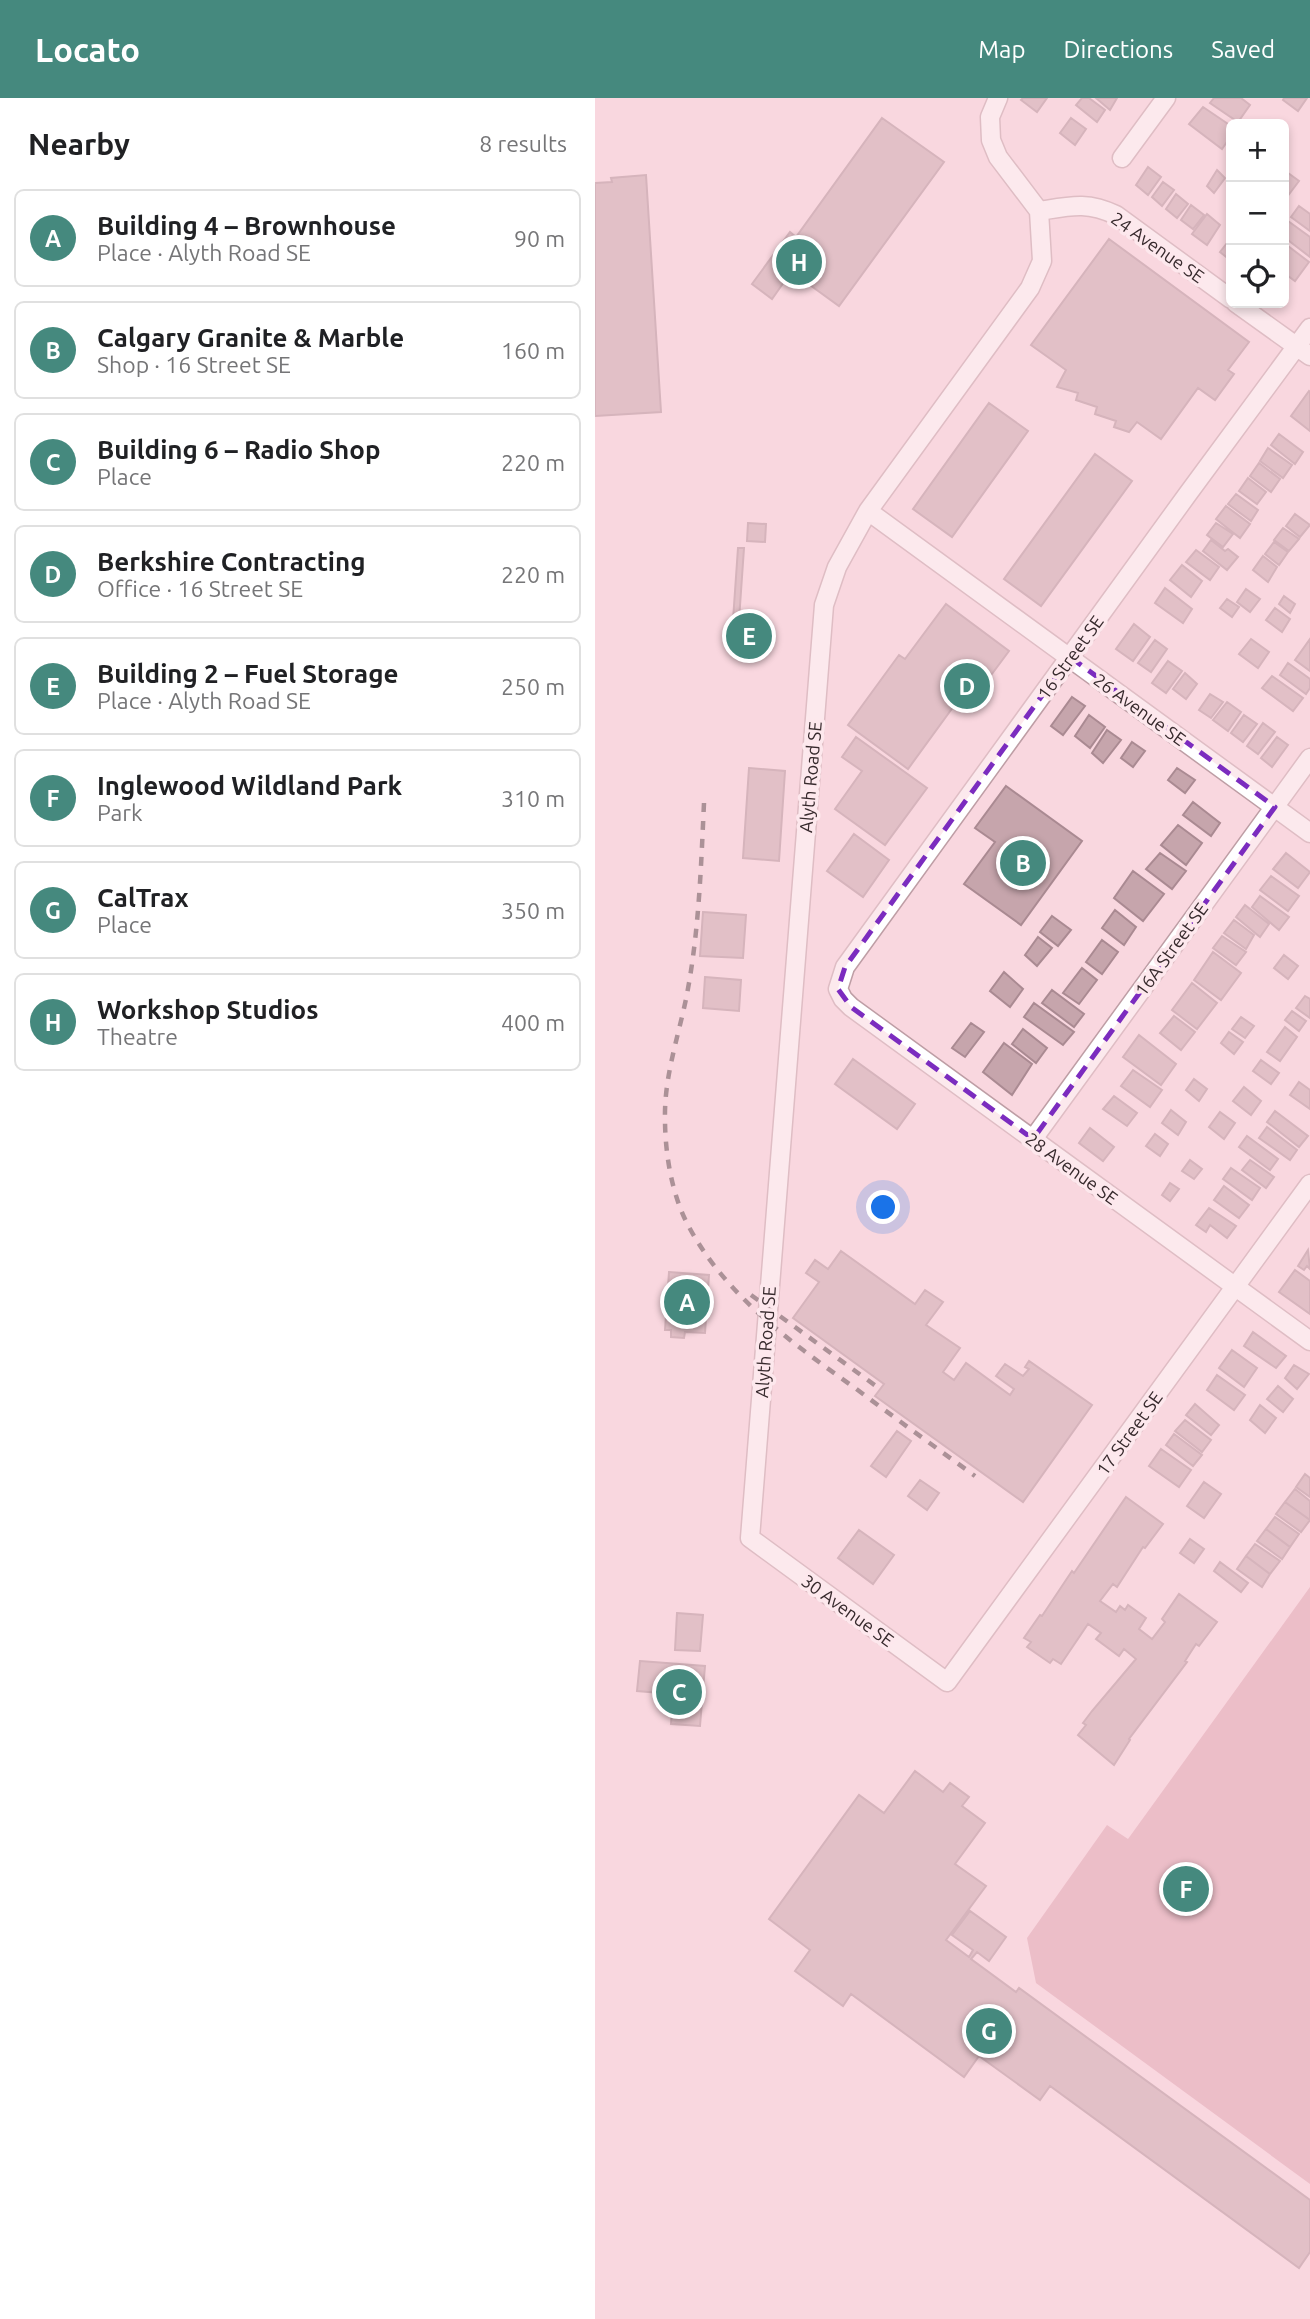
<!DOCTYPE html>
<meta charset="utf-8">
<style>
:root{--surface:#fff;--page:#f6f6f6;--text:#202124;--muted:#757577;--line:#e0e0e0;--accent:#45897e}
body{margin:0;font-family:Ubuntu,sans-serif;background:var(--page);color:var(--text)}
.controls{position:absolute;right:21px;top:21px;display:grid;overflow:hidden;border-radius:10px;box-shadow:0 4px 10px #0003}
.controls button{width:63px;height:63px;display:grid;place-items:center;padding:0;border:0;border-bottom:2px solid var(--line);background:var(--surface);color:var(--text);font:35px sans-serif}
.you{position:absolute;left:289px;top:1110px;width:24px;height:24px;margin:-18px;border:5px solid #fff;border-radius:50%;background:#1a73e8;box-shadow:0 0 0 10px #1a73e833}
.badge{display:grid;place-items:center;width:46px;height:46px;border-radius:50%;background:var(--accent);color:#fff;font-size:23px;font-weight:700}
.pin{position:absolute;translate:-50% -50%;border:4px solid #fff;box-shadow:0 2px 7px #0006}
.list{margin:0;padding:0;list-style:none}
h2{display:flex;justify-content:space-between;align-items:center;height:91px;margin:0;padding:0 28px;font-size:30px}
h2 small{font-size:23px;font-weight:400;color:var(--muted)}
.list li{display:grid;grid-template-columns:46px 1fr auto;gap:21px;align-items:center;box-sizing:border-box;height:98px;margin:0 14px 14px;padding:0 14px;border:2px solid var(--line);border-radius:10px}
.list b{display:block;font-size:26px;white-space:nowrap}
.list p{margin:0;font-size:23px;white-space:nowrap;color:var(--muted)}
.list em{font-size:23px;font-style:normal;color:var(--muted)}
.icon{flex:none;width:38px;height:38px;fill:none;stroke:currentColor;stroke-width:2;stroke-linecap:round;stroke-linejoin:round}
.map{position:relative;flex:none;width:715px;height:2221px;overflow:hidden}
header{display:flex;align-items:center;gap:42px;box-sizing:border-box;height:98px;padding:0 35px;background:var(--accent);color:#fff}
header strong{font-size:33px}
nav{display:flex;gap:38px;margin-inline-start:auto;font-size:24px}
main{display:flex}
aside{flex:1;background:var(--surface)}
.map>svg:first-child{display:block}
.green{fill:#db9fae}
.building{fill:#c6a5ac;stroke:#aa8a92;stroke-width:2}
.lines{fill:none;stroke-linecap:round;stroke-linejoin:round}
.minor-casing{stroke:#be9ea5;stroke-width:21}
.minor{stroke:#fff;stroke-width:18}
.rail{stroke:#4c3c40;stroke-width:4.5;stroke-dasharray:9 9;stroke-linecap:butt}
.marked{fill:none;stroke:#7b2cbf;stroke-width:5;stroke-dasharray:14 9;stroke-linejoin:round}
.labels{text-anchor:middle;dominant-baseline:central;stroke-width:7;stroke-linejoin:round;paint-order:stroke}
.street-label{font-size:18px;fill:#372a2d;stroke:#fde8ed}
</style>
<header>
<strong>Locato</strong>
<nav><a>Map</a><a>Directions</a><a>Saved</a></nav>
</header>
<main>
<aside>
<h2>Nearby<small>8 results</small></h2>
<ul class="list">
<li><span class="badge">A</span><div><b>Building 4 – Brownhouse</b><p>Place · Alyth Road SE</p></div><em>90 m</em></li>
<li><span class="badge">B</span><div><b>Calgary Granite &amp; Marble</b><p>Shop · 16 Street SE</p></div><em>160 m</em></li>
<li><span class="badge">C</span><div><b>Building 6 – Radio Shop</b><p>Place</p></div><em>220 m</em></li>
<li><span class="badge">D</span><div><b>Berkshire Contracting</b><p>Office · 16 Street SE</p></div><em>220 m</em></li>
<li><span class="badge">E</span><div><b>Building 2 – Fuel Storage</b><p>Place · Alyth Road SE</p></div><em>250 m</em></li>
<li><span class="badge">F</span><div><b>Inglewood Wildland Park</b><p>Park</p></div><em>310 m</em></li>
<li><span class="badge">G</span><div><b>CalTrax</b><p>Place</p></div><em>350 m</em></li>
<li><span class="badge">H</span><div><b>Workshop Studios</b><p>Theatre</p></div><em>400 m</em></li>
</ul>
</aside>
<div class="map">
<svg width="715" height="2221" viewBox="0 0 715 2221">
<rect width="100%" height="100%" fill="#f9d7df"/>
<path class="green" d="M715,1489V2086L441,1885L432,1840L512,1727L533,1741Z"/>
<path class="building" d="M428,0H452L442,14L426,2Z
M487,0H494L510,12L502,24L481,7Z
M501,0H522L515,12Z
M619,0H646L655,7L643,24L615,5Z
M689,0H712L703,13L688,2Z
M608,9L636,28V38L627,51L594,26Z
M287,20L349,64L244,208L197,174L195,176L201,181L195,188L189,184L177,201L157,186L195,134L201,139Z
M476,20L491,31L480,47L465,35Z
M553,69L566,79L553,97L541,87Z
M622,72L630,80L619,95L612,88Z
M689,72L704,83L692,99L689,97Z
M51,77L66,314L0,318V85L17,84L16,80Z
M568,84L579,92L567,108L557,99Z
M581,96L593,106L582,120L571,111Z
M596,107L609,117L598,131L586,122Z
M704,108L715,116V133L696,119Z
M612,116L625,127L612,147L597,136Z
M693,123L715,139V159L689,139V129Z
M636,140V160L635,162L625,154Z
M514,141L654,244L633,272L639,276L620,302L603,290L566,341L542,324L534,334L519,329L521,323L500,316L502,309L481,302L483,295L462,289L471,272L436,247Z
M693,148L714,164L700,183L689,175V155Z
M714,293L715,294V333L696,318Z
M394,305L433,333L357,439L318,411Z
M684,336L708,354L700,366L676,347Z
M673,350L697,367L688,380L665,363Z
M500,356L537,383L446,508L409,481Z
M664,365L685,381L676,394L655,378Z
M653,380L671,394L662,406L644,393Z
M641,396L663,412L656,423L633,406Z
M631,408L655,426L645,440L621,421Z
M700,416L715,427L705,439L691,428Z
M153,425L171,426L170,444L152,443Z
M621,425L638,436L628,449L612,437Z
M688,430L704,441L694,453L679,442Z
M616,442L630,453L633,451L643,459L632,472L608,453Z
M679,444L693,454L684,467L670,456Z
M143,450H149L144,522H138Z
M601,452L624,469L615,482L591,464Z
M668,458L682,469L673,484L658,472Z
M587,467L607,483L596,499L575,482Z
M570,490L597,511L588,525L560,505Z
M651,491L665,501L655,514L642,504Z
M689,498L700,506L695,515L684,506Z
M632,501L644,509L637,519L625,510Z
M351,506L414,553L373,608L364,601L313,671L253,627L304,557L310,561Z
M680,510L695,521L687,534L671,522Z
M539,526L555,539L538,563L521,551Z
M147,528L162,529L161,547L146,546Z
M656,541L674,554L663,570L644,556Z
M715,541V573L700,562Z
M560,542L572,551L556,574L543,565Z
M573,563L587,573L571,595L557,585Z
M693,565L715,581V590L711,596L685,577Z
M590,575L602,586L591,601L578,591Z
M677,578L708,600L698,613L667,590Z
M615,596L628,604L616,620L604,612Z
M477,599L490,608L468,637L456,628Z
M632,604L646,614L633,633L618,622Z
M494,617L510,629L495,650L480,638Z
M649,617L662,626L648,644L636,635Z
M668,625L680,634L663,656L652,648Z
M512,632L526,642L508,665L497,655Z
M261,639L332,690L290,747L240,711L267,673L247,659Z
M682,639L693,647L677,669L666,660Z
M537,644L550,653L538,669L526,660Z
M154,670L190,673L184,763L148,760Z
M582,670L600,682L590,695L573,682Z
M411,688L487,743L426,827L369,786L400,744L380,730Z
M598,704L625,725L616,738L588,717Z
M583,727L607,745L591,767L566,747Z
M259,736L294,762L268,799L232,773Z
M565,755L591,773L577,791L551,771Z
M691,755L715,774L703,790L678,771Z
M538,773L569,796L548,823L519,800Z
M676,778L704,798L693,813L665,792Z
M665,798L694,819L684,832L657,809Z
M650,807L674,826L665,839L641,819Z
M520,812L541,829L529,847L507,830Z
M108,814L151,817L148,860L105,858Z
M457,818L476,832L463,848L445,834Z
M639,822L659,837L651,851L629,835Z
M627,838L651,854L641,867L618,850Z
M443,839L457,850L442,868L430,857Z
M507,842L523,854L507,876L491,864Z
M618,854L646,875L626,902L599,882Z
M689,857L703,868L693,881L679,870Z
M487,870L502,882L484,906L468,895Z
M409,874L428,891L415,909L395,893Z
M110,879L146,882L144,913L108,910Z
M597,885L622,905L602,931L577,912Z
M457,892L489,916L479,929L447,905Z
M710,898L715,901V920L701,910Z
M439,905L479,934L468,947L429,919Z
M697,913L711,923L704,933L690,922Z
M579,918L600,934L586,952L565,935Z
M646,919L659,928L650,940L637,931Z
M376,925L389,934L370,959L357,950Z
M690,929L702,939L685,963L672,954Z
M428,931L452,950L441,965L417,946Z
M634,934L648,944L639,956L626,945Z
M544,937L581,966L566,987L528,959Z
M409,945L437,966L417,997L388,974Z
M258,961L320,1006L302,1031L240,986Z
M666,962L684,975L676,986L658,973Z
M538,972L567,992L555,1009L526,988Z
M599,981L612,991L604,1003L591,992Z
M704,984L715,992V1011L695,997Z
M649,989L666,1003L656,1017L638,1003Z
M519,998L542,1015L532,1028L508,1011Z
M576,1012L591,1024L583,1037L567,1025Z
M680,1013L713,1038L704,1049L672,1024Z
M625,1014L640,1025L629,1041L614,1029Z
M672,1029L702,1052L695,1062L664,1040Z
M495,1030L519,1049L508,1063L484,1045Z
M560,1036L573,1046L565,1058L551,1048Z
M652,1038L683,1061L675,1072L644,1049Z
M595,1062L607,1071L599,1081L587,1073Z
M655,1062L679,1079L671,1090L647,1072Z
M636,1070L665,1090L657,1102L628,1081Z
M575,1085L584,1091L575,1103L567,1097Z
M629,1088L654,1107L644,1120L619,1102Z
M614,1110L641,1128L632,1140L615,1127L611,1134L601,1127Z
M713,1152L715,1171L712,1168L709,1172L703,1168Z
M246,1153L320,1206L330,1192L348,1204L331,1227L365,1250L348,1274L359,1282L371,1265L415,1297L419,1291L401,1278L410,1266L428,1278L434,1271L430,1269L434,1263L497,1307L428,1404L280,1298L289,1286L198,1220L224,1184L211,1175L220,1162L233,1171Z
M700,1172L715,1183V1216L684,1194Z
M74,1174L114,1177L110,1235L90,1234L89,1240L76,1239V1232H70Z
M658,1234L691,1258L681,1270L649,1248Z
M637,1252L662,1270L649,1289L624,1270Z
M699,1267L714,1276L702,1291L690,1280Z
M622,1277L650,1297L639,1312L612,1292Z
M683,1288L698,1301L688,1314L672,1301Z
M600,1306L624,1327L616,1337L591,1317Z
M665,1307L681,1320L670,1335L655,1322Z
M590,1322L616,1342L607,1354L580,1333Z
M302,1333L316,1343L291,1379L276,1368Z
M579,1336L607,1357L598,1368L571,1347Z
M566,1351L596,1372L584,1389L554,1368Z
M710,1376L715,1380V1399L701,1389Z
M325,1382L344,1395L332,1412L313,1398Z
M609,1384L626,1396L609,1420L592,1408Z
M700,1391L715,1403V1422L690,1404Z
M531,1399L568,1426L550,1450L548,1449L522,1489L518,1486L505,1503L521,1514L525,1508L530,1512L533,1507L551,1520L544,1531L557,1541L570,1524L567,1521L584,1496L622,1524L604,1548L601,1546L590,1563L592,1564L534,1641L535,1642L519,1667L483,1637L491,1627L488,1625L497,1613L541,1561L529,1551L524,1558L501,1541L506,1535L493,1526L466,1566L458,1561L455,1565L432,1549L436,1544L429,1540L445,1517L447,1518L477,1473L479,1475Z
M690,1404L715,1422L706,1434L681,1416Z
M680,1419L704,1436L695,1449L671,1431Z
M671,1431L695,1449L687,1461L662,1443Z
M264,1432L299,1457L278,1486L243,1460Z
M595,1441L609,1451L599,1465L585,1455Z
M660,1446L685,1463L675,1476L651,1458Z
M651,1458L675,1476L667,1489L642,1471Z
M625,1464L653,1485L646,1494L619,1473Z
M82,1515L108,1517L105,1553L80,1552Z
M45,1563L110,1568L105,1628L76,1626L78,1596L42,1593Z
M320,1673L348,1694L355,1685L374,1699L367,1708L390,1725L360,1766L391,1788L351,1842L374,1859L378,1852L357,1837L375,1813L411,1839L394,1863L382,1854L376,1861L421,1894L424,1890L715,2102V2154L704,2170L455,1988L445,2002L384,1958L369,1979L256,1896L248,1908L200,1873L215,1852L174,1821L264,1697L289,1715Z"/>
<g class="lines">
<defs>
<path id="minor" d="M403,0L395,19L396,42L403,59L444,113L447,163L435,190L273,413L242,469L229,507L155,1440L352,1584L715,1086
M527,60L571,0
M444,113C475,108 492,103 521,117L636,201
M641,205L715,258
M715,230L592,397L250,869L243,891L248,901L256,909L715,1243
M273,413L715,735
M438,1041L715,660"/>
</defs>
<use href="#minor" class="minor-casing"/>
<use href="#minor" class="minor"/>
<path class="rail" d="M109,705C106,769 104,833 92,896C84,937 69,978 70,1021C70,1056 77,1098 94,1129C131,1198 197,1245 260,1290C300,1320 340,1349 380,1378
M156,1197L285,1291"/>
</g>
<path d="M0 0H715V2221H0ZM475,559L680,709L438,1041L256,909L243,891L250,869Z" fill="#f9d7df" fill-opacity=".55" fill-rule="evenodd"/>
<path class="marked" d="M475,559L680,709L438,1041L256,909L243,891L250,869Z"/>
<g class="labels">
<g class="street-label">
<text transform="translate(563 149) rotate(35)">24 Avenue SE</text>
<text transform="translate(475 559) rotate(-54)">16 Street SE</text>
<text transform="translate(545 611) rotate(36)">26 Avenue SE</text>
<text transform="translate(215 679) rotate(-85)">Alyth Road SE</text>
<text transform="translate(576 851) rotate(-54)">16A Street SE</text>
<text transform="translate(477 1070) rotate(36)">28 Avenue SE</text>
<text transform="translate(170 1244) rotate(-86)">Alyth Road SE</text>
<text transform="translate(534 1335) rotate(-54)">17 Street SE</text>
<text transform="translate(253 1512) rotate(36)">30 Avenue SE</text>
</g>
</g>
</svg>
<div class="controls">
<button>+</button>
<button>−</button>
<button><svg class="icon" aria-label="locate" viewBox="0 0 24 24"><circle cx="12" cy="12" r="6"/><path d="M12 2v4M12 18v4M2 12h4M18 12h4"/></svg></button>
</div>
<div class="you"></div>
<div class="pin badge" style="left:92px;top:1204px">A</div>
<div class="pin badge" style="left:428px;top:765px">B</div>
<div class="pin badge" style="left:84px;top:1594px">C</div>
<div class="pin badge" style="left:372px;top:588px">D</div>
<div class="pin badge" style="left:154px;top:538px">E</div>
<div class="pin badge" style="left:591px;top:1791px">F</div>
<div class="pin badge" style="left:394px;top:1933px">G</div>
<div class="pin badge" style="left:204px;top:164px">H</div>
</div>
</main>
